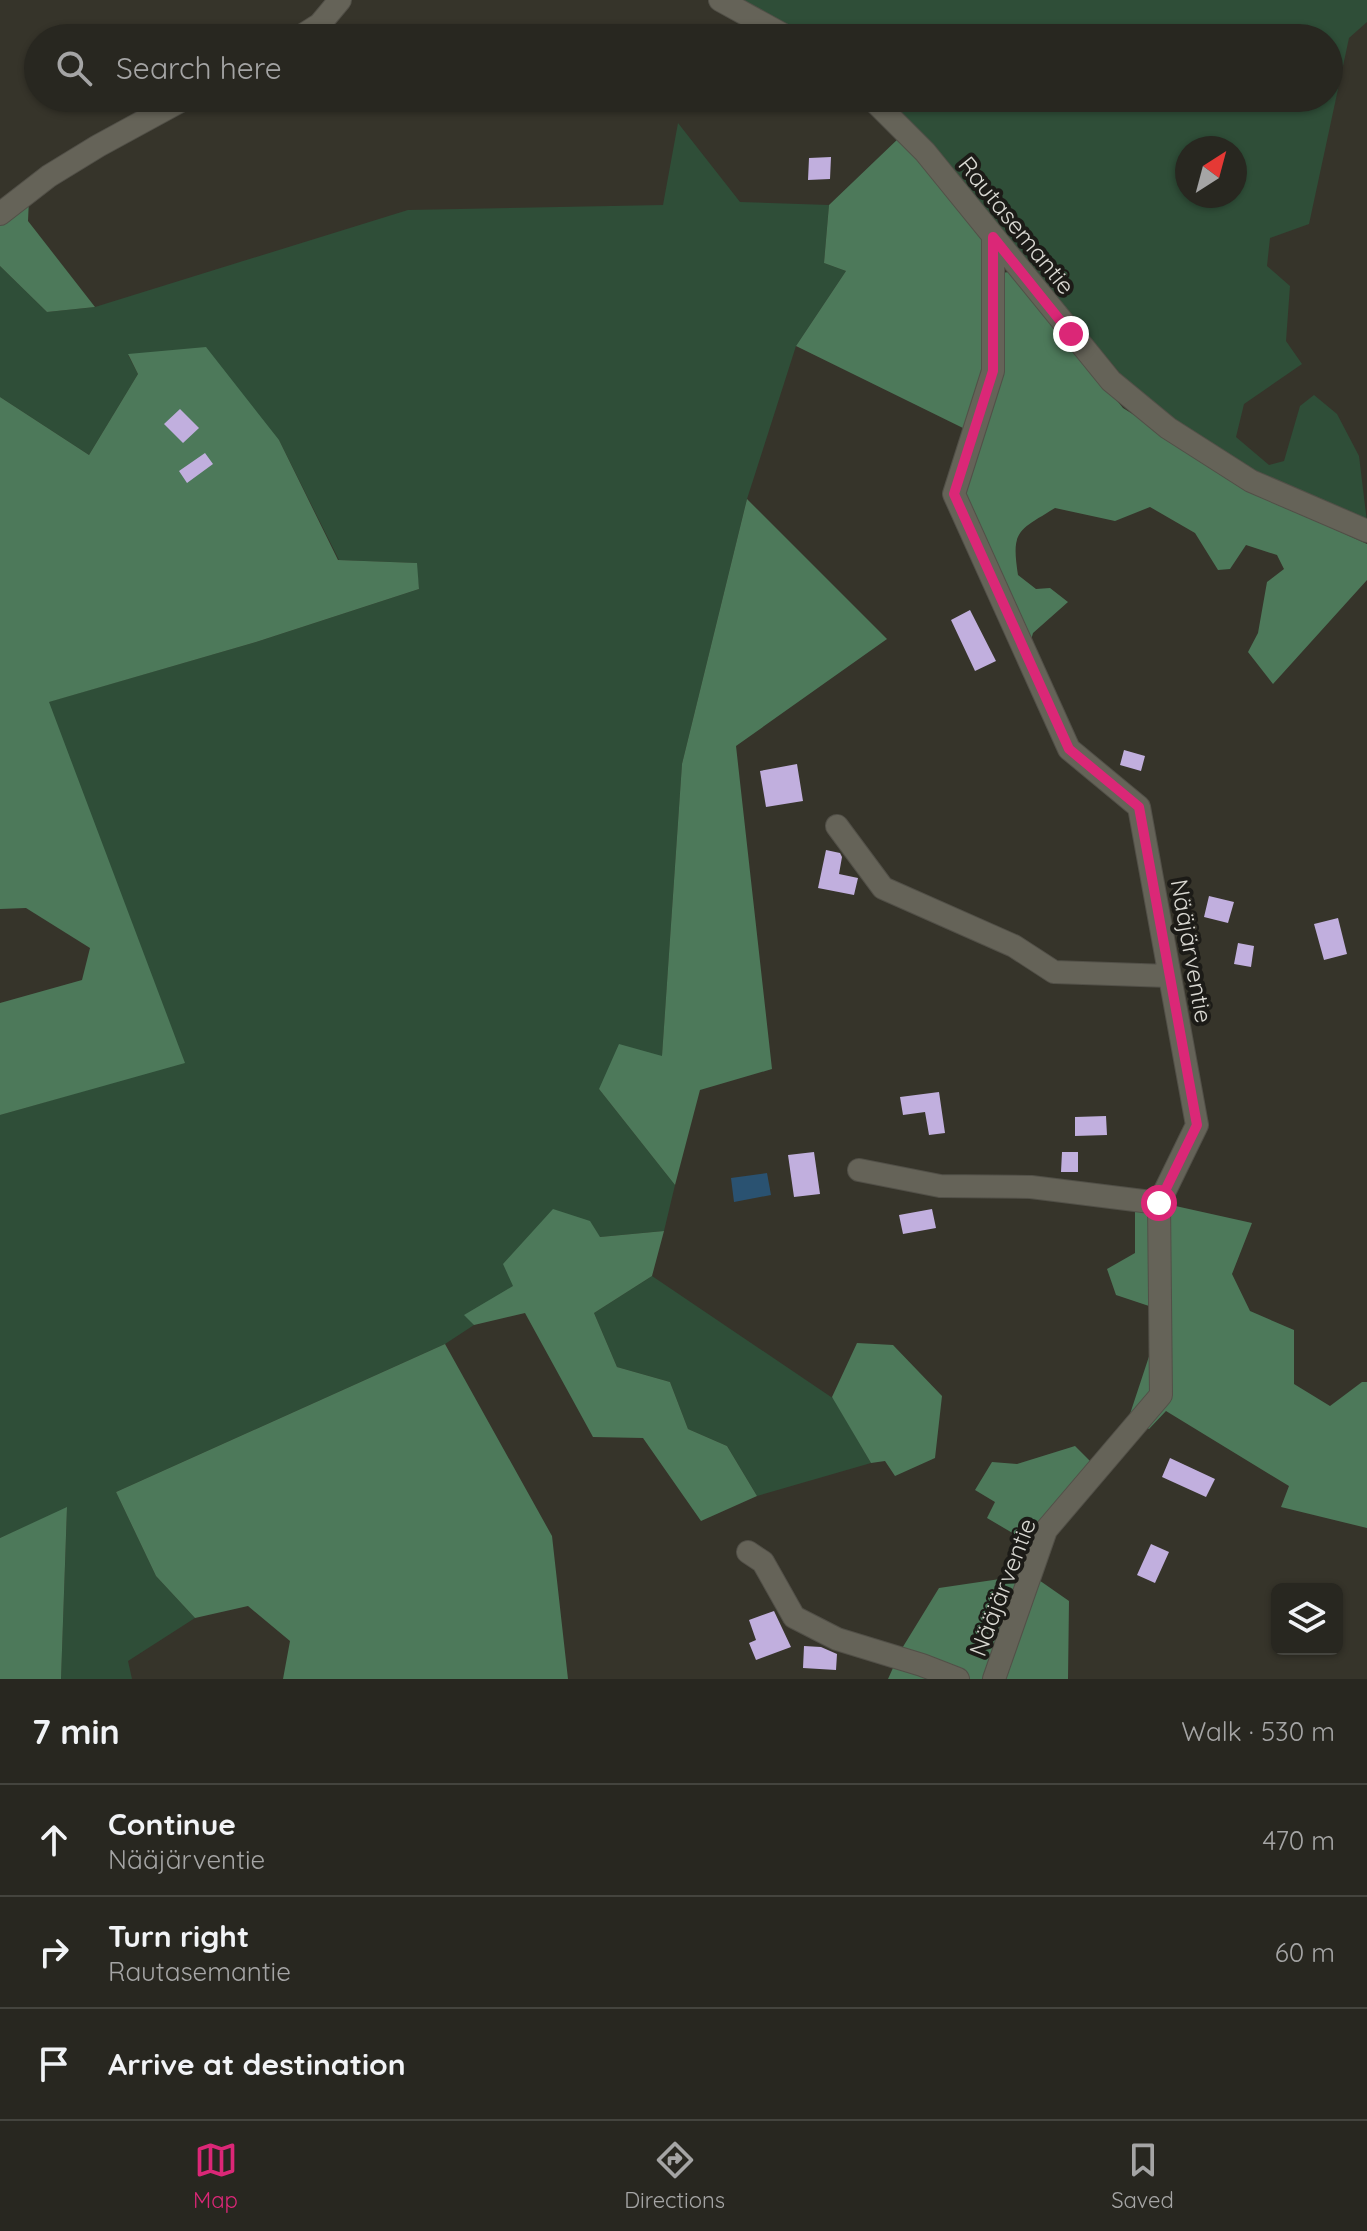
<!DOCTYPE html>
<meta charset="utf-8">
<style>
:root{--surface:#282720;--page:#302f29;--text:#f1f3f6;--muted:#a5a5a5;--line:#44443e;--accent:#db2777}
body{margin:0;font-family:Quicksand,sans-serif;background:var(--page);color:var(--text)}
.controls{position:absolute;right:24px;bottom:24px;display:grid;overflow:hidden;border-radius:12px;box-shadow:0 2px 6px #0004}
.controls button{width:72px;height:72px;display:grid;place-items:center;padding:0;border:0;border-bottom:2px solid var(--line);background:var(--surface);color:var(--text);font:40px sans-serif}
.compass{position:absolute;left:1175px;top:136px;width:72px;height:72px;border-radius:50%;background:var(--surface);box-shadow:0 2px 6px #0004;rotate:36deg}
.stop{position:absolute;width:24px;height:24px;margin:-18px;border:6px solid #db2777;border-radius:50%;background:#fff}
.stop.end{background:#db2777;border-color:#fff;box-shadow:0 2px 8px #0008}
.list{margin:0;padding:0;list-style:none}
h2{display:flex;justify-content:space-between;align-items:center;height:104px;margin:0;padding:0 32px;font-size:34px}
h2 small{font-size:26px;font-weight:400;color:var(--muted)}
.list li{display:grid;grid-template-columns:52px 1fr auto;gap:24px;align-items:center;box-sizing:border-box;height:112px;padding:0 32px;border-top:2px solid var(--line)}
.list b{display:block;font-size:30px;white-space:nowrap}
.list p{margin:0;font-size:26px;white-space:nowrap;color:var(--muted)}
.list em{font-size:26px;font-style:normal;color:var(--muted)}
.icon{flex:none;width:44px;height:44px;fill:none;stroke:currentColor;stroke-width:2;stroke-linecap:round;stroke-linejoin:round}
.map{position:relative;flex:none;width:1367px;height:1679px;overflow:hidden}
.search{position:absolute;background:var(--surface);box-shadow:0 2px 6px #0004;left:24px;right:24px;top:24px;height:88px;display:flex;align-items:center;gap:20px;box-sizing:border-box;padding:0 28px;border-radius:44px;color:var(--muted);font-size:30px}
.sheet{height:440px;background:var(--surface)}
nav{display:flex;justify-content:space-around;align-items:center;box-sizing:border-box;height:112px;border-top:2px solid var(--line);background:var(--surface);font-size:22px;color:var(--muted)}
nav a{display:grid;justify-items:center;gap:4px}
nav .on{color:var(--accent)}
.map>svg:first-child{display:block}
.green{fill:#2f4e38;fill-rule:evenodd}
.forest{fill:#4d795a}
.water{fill:#2a5271}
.building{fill:#c1afde}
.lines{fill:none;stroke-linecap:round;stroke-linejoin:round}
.minor-casing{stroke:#525048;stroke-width:24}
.minor{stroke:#656358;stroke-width:22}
.route{stroke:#db2777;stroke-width:10}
.labels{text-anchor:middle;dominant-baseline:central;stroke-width:8;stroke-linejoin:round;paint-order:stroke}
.street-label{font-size:24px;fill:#d9d8d2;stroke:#1c1b17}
</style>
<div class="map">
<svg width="1367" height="1679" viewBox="0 0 1367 1679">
<rect width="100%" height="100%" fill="#36342a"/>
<path class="green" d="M736,0H1367V22L1349,38L1309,224L1270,238L1267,266L1290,286L1286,341L1302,364L1244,404L1236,437L1269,465L1284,461L1300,406L1314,395L1337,414L1359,456L1367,522L1249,472L1139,396L919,133L881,98H1329V38H806ZM1187,148H1235V196H1187Z
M678,123L740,202L829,205L824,263L846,271L796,346L747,499L682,764L662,1057L599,1089L675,1185L664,1231L600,1237L465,1315L474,1325L445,1344L116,1492L156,1576L195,1618L128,1661L132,1679H61L67,1508L0,1538V1115L184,1062L48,702L256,642L419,589L416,563L339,560L279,440L128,355L138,374L89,455L0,397V266L47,312L95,307L408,210L663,205Z
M652,1276L834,1399L871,1463L757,1496L727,1446L688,1429L670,1382L617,1367L594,1313Z"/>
<path class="forest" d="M900,137L985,238L987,367L965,429L796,346L846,271L824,263L829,205Z
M29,199L28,221L95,307L47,312L0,266V222Z
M1011,272L1123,408L1272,501L1367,544V580L1273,684L1248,652L1258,633L1267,582L1284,569L1277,555L1246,545L1230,569L1218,570L1195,533L1150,507L1115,521L1055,508C1018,531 1011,530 1018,575L1036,589L1050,588L1068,602L1033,633L1029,647L963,500L998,273Z
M206,347L279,440L338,560L417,563L419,589L256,642L49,702L185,1063L0,1115V1003L82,980L90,948L26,908L0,909V397L89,455L138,374L128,354Z
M747,499L887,639L736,746L772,1069L700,1090L675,1185L599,1089L619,1044L662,1056L682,764Z
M1135,1197L1252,1223L1232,1274L1250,1311L1294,1330V1384L1330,1406L1362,1382H1367V1528L1281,1507L1289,1486L1166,1411L1149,1429L1129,1417L1164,1311L1116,1295L1107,1269L1135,1253Z
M553,1209L590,1221L600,1237L664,1231L652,1276L594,1313L617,1367L670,1382L688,1429L727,1446L757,1496L701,1521L643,1438L593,1437L525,1313L474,1325L464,1315L513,1286L503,1264Z
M857,1343L893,1345L942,1396L935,1458L895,1476L885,1461L871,1463L832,1397Z
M445,1344L552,1536L568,1679H283L290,1641L248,1606L195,1618L156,1576L116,1492Z
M1075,1446L1092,1463L1023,1567L1021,1538L987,1518L995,1502L975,1490L992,1462L1017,1464Z
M67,1507L61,1679H0V1538Z
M1036,1578L1069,1601L1068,1679H888L901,1650L939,1588L1000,1579Z"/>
<path class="water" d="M767,1173L771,1195L734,1202L731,1178Z"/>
<path class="building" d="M718,98H768L769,110L718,111Z
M831,157L830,179L808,180L809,158Z
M180,409L199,428L183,443L164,424Z
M205,453L213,464L187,483L179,471Z
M970,610L996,661L975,671L951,620Z
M1124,750L1145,756L1141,771L1120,765Z
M797,764L803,801L766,807L760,771Z
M826,850L840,853L842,857L839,874L858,878L854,895L818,888Z
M1209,896L1234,902L1228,923L1204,917Z
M1338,918L1347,954L1324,960L1314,924Z
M1238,943L1254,946L1251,967L1234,964Z
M939,1092L945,1133L929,1135L925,1112L903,1115L900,1097Z
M1106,1116L1107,1135L1075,1136V1117Z
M814,1152L820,1194L794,1197L788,1155Z
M1062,1152H1078V1172H1061Z
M932,1209L936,1228L903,1234L899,1215Z
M1170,1458L1215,1479L1206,1497L1162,1477Z
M1151,1544L1169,1552L1155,1583L1137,1575Z
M774,1611L791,1647L756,1660L749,1643L756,1640L749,1620Z
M804,1646L821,1647L837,1654L836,1670L803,1668Z"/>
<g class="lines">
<defs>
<path id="minor" d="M720,0L789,38
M298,38L320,24L340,0
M871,98L925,152L1111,381L1168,428L1251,481L1367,531
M0,214L49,176L98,146L186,98
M993,237V371L954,494L1069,749L1139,807L1197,1125L1159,1203L1161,1395L1046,1530L994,1679
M837,826L883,888L1014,946L1054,972L1169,976
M859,1170L940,1186L1031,1187L1159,1203
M748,1552L763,1562L794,1617L837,1639L922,1665L958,1679"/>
</defs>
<use href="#minor" class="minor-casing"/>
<use href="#minor" class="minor"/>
</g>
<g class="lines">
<path class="route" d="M1071,334L993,237V371L954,494L1069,749L1139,807L1197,1125L1159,1203"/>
</g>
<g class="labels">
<g class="street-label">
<text transform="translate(1017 225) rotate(51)">Rautasemantie</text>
<text transform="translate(1192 951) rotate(80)">Nääjärventie</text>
<text transform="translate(1002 1587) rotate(-69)">Nääjärventie</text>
</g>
</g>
</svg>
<div class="controls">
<button><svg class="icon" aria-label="layers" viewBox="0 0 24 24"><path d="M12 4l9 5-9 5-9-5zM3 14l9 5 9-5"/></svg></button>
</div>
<svg class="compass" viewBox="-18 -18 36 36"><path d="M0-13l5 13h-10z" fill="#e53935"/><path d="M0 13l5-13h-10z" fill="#a5a5a5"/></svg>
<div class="stop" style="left:1159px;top:1203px"></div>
<div class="stop end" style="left:1071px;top:334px"></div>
<div class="search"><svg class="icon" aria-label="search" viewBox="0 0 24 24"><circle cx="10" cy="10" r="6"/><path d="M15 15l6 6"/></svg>Search here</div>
</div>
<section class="sheet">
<h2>7 min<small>Walk · 530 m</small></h2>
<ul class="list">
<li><svg class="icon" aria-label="ahead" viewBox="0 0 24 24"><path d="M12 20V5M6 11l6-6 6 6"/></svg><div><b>Continue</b><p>Nääjärventie</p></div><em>470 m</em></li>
<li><svg class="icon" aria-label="right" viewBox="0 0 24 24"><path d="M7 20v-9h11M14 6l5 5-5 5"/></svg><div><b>Turn right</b><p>Rautasemantie</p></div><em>60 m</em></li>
<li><svg class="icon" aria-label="arrive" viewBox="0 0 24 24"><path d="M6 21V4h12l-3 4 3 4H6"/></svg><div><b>Arrive at destination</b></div></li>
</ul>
</section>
<nav>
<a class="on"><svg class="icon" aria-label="map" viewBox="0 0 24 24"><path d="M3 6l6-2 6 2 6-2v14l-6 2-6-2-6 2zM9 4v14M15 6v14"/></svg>Map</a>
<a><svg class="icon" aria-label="directions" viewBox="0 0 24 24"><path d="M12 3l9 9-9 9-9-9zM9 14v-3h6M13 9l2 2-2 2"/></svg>Directions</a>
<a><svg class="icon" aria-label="saved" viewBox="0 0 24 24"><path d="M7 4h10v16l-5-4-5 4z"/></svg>Saved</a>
</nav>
